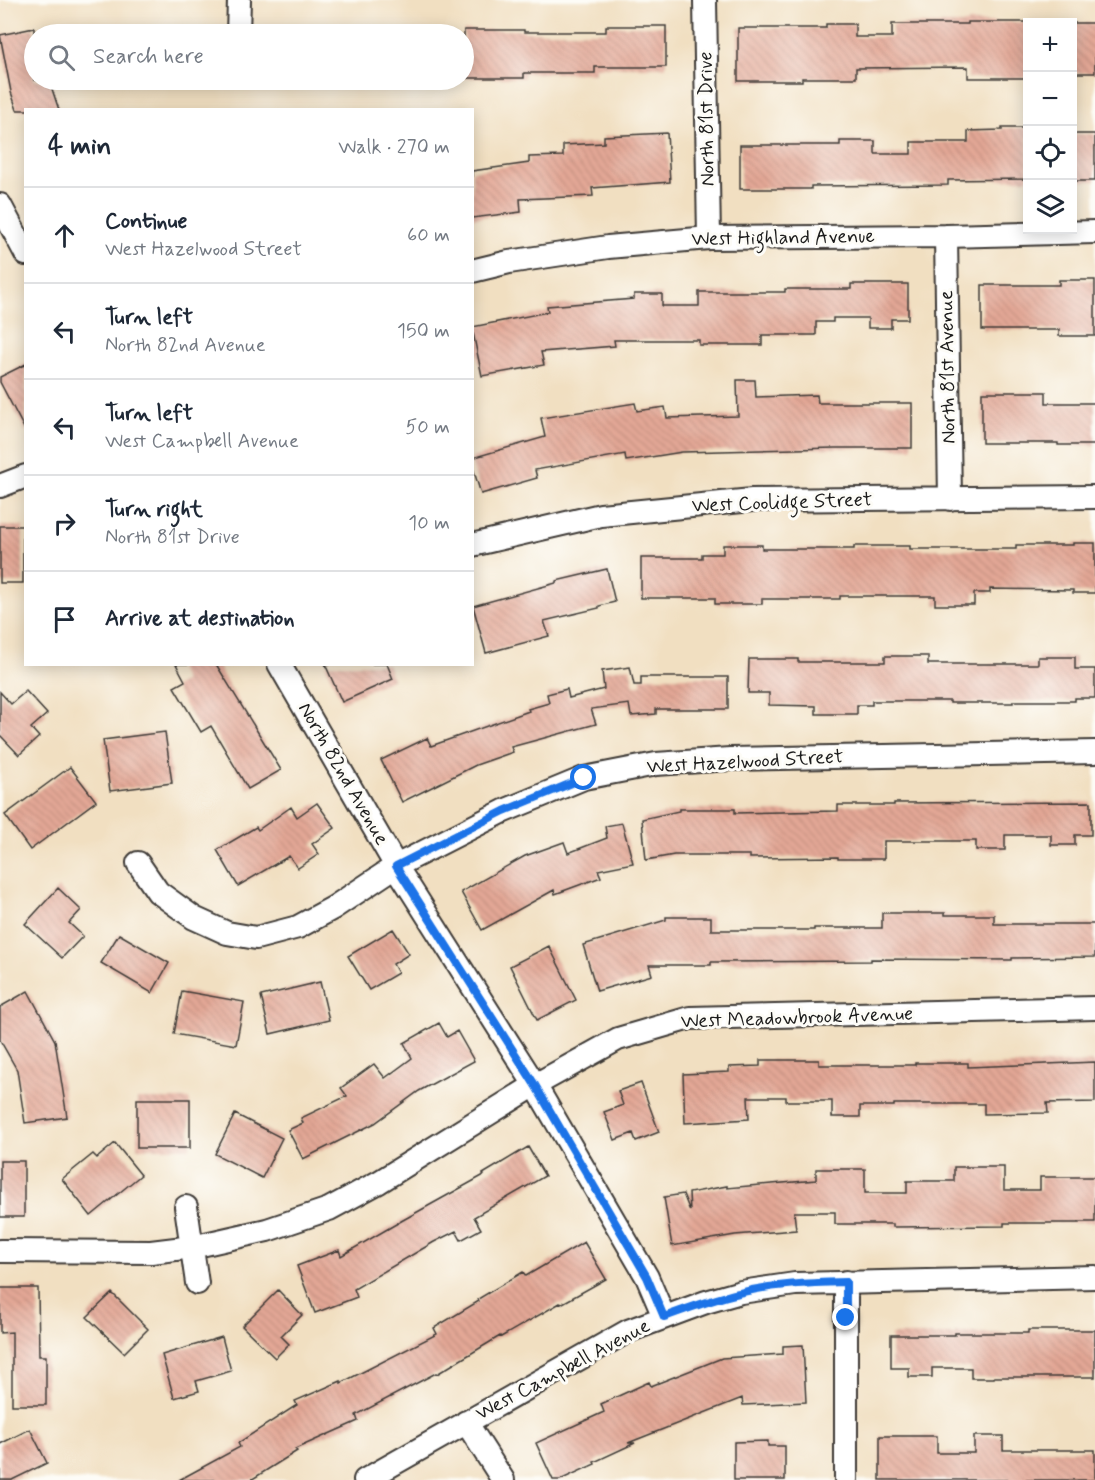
<!DOCTYPE html>
<meta charset="utf-8">
<style>
:root{--surface:#fff;--page:#f2f2f3;--text:#1f2937;--muted:#747a83;--line:#e0e1e3}
body{margin:0;font-family:Mynerve,sans-serif;background:var(--page);color:var(--text)}
.controls{position:absolute;right:18px;top:18px;display:grid;overflow:hidden;border-radius:0px;box-shadow:0 3px 15px #0003}
.controls button{width:54px;height:54px;display:grid;place-items:center;padding:0;border:0;border-bottom:2px solid var(--line);background:var(--surface);color:var(--text);font:30px sans-serif}
.stop{position:absolute;width:18px;height:18px;margin:-14px;border:4px solid #1a73e8;border-radius:50%;background:#fff}
.stop.end{background:#1a73e8;border-color:#fff;box-shadow:0 2px 6px #0008}
.list{margin:0;padding:0;list-style:none}
h2{display:flex;justify-content:space-between;align-items:center;height:78px;margin:0;padding:0 24px;font-size:26px}
h2 small{font-size:20px;font-weight:400;color:var(--muted)}
.list li{display:grid;grid-template-columns:39px 1fr auto;gap:18px;align-items:center;box-sizing:border-box;height:96px;padding:0 24px;border-top:2px solid var(--line)}
.list b{display:block;font-size:22px;white-space:nowrap}
.list p{margin:0;font-size:20px;white-space:nowrap;color:var(--muted)}
.list em{font-size:20px;font-style:normal;color:var(--muted)}
.icon{flex:none;width:33px;height:33px;fill:none;stroke:currentColor;stroke-width:2;stroke-linecap:round;stroke-linejoin:round}
.map{position:relative;flex:none;width:1095px;height:1480px;overflow:hidden}
.search{position:absolute;background:var(--surface);box-shadow:0 3px 15px #0003;left:24px;top:24px;width:450px;height:66px;display:flex;align-items:center;gap:15px;box-sizing:border-box;padding:0 21px;border-radius:33px;color:var(--muted);font-size:22px}
.panel{position:absolute;background:var(--surface);box-shadow:0 3px 15px #0003;left:24px;top:108px;width:450px;height:558px;border-radius:0px}
.map>svg:first-child{display:block}
.building{fill:url(#building-back-hatch)}
.lines{fill:none;stroke-linecap:round;stroke-linejoin:round}
.minor-casing{stroke:#3c3935;stroke-width:26}
.minor{stroke:#fff;stroke-width:22}
.route{stroke:#1a73e8;stroke-width:8}
.labels{text-anchor:middle;dominant-baseline:central;stroke-width:6;stroke-linejoin:round;paint-order:stroke}
.street-label{font-size:20px;fill:#1c1c1c;stroke:#fdfcf7}
</style>
<div class="map">
<svg width="1095" height="1480" viewBox="0 0 1095 1480">
<defs>
<pattern id="building-back-hatch" width="6" height="6" patternUnits="userSpaceOnUse" patternTransform="scale(1.5)"><rect width="6" height="6" fill="#e3a795"/><path d="M-1 5l2 2M0 0l6 6M5-1l2 2" fill="none" stroke="#c28f80"/></pattern>
</defs>
<rect width="100%" height="100%" fill="#fdfcf7"/>
<filter id="ink" filterUnits="userSpaceOnUse"><feTurbulence type="fractalNoise" baseFrequency=".0167" numOctaves="2"/><feDisplacementMap in="SourceGraphic" scale="12" xChannelSelector="R" yChannelSelector="G"/><feConvolveMatrix kernelMatrix="1 2 1 2 8 2 1 2 1" color-interpolation-filters="sRGB"/></filter>
<filter id="wash" filterUnits="userSpaceOnUse"><feTurbulence type="fractalNoise" baseFrequency=".008" numOctaves="4" result="noise"/><feDisplacementMap in="SourceGraphic" scale="24" xChannelSelector="R" yChannelSelector="G"/><feGaussianBlur stdDeviation="1.35" result="paint"/><feColorMatrix in="noise" values="0 0 0 0 0 0 0 0 0 0 0 0 0 0 0 0 0 1.4 0 .05"/><feComposite in="paint" operator="in"/></filter>
<g filter="url(#wash)">
<rect width="100%" height="100%" fill="#f1dfc1"/>
<g id="blocks">
<path class="building" d="M968,22H1028V78H968V67L856,68V78H802V81H738V28H826V24H855V37H892V24H968Z
M1072,23H1095V73H1072Z
M606,26H666V67H595V73H524V78H464V30H524V32H606Z
M34,28V80H49L59,110H17L11,92L0,35Z
M1002,128H1028V179L948,180V185L811,186V189H740V145H840V141H875V154H911V142H968V131L1002,130Z
M667,133L670,182L592,188L593,196L520,199L521,212L472,218V171L529,163V157L563,156V145L604,143V136Z
M1072,134H1095V181H1072Z
M1059,280H1095V336H1059V330H982V285H1059Z
M851,284H908V319H891V328H868V318H833V322H816V335H762V345H699V340H614L615,346L541,352L544,365L482,376L472,328V327L548,312L547,306L634,299V294H662V306H699V292H785V289H851Z
M26,364V432L0,382V377Z
M737,380H755L756,397L817,395L818,403H912V448H835L682,452L626,461L625,454L535,470L537,478L481,494L472,465V458L545,437L541,418L635,403L637,411L665,407L667,418L738,416Z
M982,392H1046V403H1095V445H1058V443H982Z
M0,526H23V583H0Z
M1073,543H1095V593H1073V590L990,589V593H974V605H935V596H840V599H762V604H715V598H641V558H702V554H723V545H762V549H854V546H910V549H1016V545H1073Z
M607,569L615,602L599,606V608L544,621L549,636L486,653L473,606L556,583V581Z
M885,656H928V664H1038V657H1075V669H1095V698H1075V701H1013V703H950V701H872V705H857V714H816V706L769,705V693H748L749,659H798V662H885Z
M176,664H216L281,770L248,789L211,726L201,732L174,687L185,681Z
M325,664H387L393,679L342,702Z
M630,667L634,685H641V677H728V709H656V714L631,716L629,704L591,709L596,724L511,747L513,752L476,765L402,802L381,760L427,738L431,746L529,711L528,709L549,703L547,694L567,689L569,698L604,689L602,671Z
M26,691L47,714L31,728L39,737L19,755L0,735V692L11,704Z
M165,732L172,783L110,791L103,740Z
M70,767L96,801L30,850L5,815Z
M1091,802V835H1075V845H1051V835H1005V850H976V841H884V859H838V857L750,858V855H674L646,860L642,819L679,811V809H735V813L838,811V805H894V803Z
M317,803L335,828L312,844L319,854L298,868L289,856L238,886L217,850L256,827L258,830L291,807L297,817Z
M622,823L633,863L598,870L601,877L555,894L554,890L482,930L461,892L525,856L564,842L568,853L607,838L605,826Z
M58,888L81,910L69,923L83,936L62,958L25,924Z
M882,913H945V915H994V924H1095V957L1012,958V960L871,959V961L711,962V965H649L652,975L597,991L583,945L666,920V917H711V930H814V928H882Z
M393,929L409,954L393,964L398,973L369,990L348,956Z
M119,934L169,963L152,993L101,963Z
M549,946L576,1000L537,1020L510,966Z
M320,982L329,1020L270,1034L261,996Z
M28,991L55,1041L67,1117L25,1123L17,1070L0,1040V1007Z
M182,991L244,1002L236,1045L174,1034Z
M439,1023L447,1037L457,1031L474,1061L419,1091L375,1123L303,1159L288,1130L303,1123L301,1118L347,1096L341,1088L374,1064L385,1078L412,1058L404,1043Z
M760,1060H819V1065H915V1063H968V1067L1095,1062V1102L1047,1103L1048,1113L984,1114V1104H894V1106H860V1117H832V1101H786V1097H748L749,1119L685,1123L683,1074L729,1072V1067L760,1066Z
M641,1083L659,1132L636,1141L633,1133L615,1140L604,1112L623,1105L618,1091Z
M137,1099H190V1148H137Z
M235,1114L282,1138L262,1178L215,1154Z
M115,1143L141,1175L91,1216L62,1179L93,1154L97,1158Z
M528,1147L545,1176L474,1217L481,1229L461,1240L456,1231L434,1242L354,1289L357,1297L315,1313L297,1266L339,1250L341,1256L403,1220L484,1175L483,1174Z
M0,1161H24V1217H0Z
M954,1167H1004V1190H1040V1177H1095V1222H1079V1223H1004V1226L893,1227V1224H835V1212H794L796,1230L735,1235L672,1246L664,1197L683,1194L690,1211L689,1193L727,1186V1188L816,1180V1169H865V1193H907V1181H954Z
M584,1242L606,1279L561,1304L560,1303L501,1337L500,1336L437,1374L436,1373L356,1415L358,1421L295,1449L297,1451L251,1480H179L240,1447L238,1443L297,1405L295,1401L341,1381V1383L437,1334L434,1328L479,1301L478,1299L523,1272L526,1276Z
M0,1288H38L39,1356H46V1405H12V1332L0,1333Z
M278,1290L302,1315L281,1336L289,1344L275,1358L242,1326Z
M112,1293L148,1329L124,1353L87,1317Z
M1028,1330H1095V1377H994V1378H971V1368H932V1377H909V1368H891V1335H955V1333H1028Z
M222,1337L231,1371L196,1381L199,1391L174,1398L162,1355Z
M803,1345L806,1402L743,1405L742,1398L628,1443H635L594,1462L595,1464L560,1480H553L536,1443L604,1412L601,1404L649,1382L651,1386L722,1358L783,1354V1346Z
M30,1429L47,1463L12,1480H0V1444Z
M880,1436H937V1453H974V1436H1003V1450H1095V1480H880Z
M768,1441V1446H785V1480H734V1442Z"/>
</g>
</g>
<g filter="url(#ink)">
<use href="#blocks" fill-opacity="0" stroke="#3c3935" stroke-width="1.5"/>
<g class="lines">
<defs>
<path id="minor" d="M705,0L709,238
M238,34L239,0
M0,205L26,254
M946,236L950,499
M472,271L509,262L608,247L709,238L946,236L1095,232
M0,486L26,476
M472,545L601,515L752,500L1095,497
M279,664L396,866L535,1085L647,1277L664,1317
M138,863L158,892L194,918L227,933L256,938L298,927L333,908L396,866L504,811L584,778L656,764L730,759L1095,752
M186,1207L197,1283
M0,1251L151,1252L192,1247L267,1230L329,1209L379,1182L535,1085L618,1039L690,1018L1095,1008
M846,1282V1480
M466,1422L503,1480
M365,1480L628,1331L706,1302L741,1292L795,1284L1095,1277"/>
</defs>
<use href="#minor" class="minor-casing"/>
<use href="#minor" class="minor"/>
</g>
</g>
<g class="lines" filter="url(#ink)">
<path class="route" d="M584,778L504,811L396,866L535,1085L647,1277L664,1317C689,1308 713,1299 739,1293C774,1284 810,1283 846,1282V1318"/>
</g>
<g class="labels">
<g class="street-label">
<text transform="translate(707 119) rotate(-91)">North 81st Drive</text>
<text transform="translate(783 238) rotate(-1)">West Highland Avenue</text>
<text transform="translate(948 367) rotate(-91)">North 81st Avenue</text>
<text transform="translate(782 503) rotate(-2)">West Coolidge Street</text>
<text transform="translate(745 762) rotate(-3)">West Hazelwood Street</text>
<text transform="translate(343 774) rotate(60)">North 82nd Avenue</text>
<text transform="translate(797 1018) rotate(-2)">West Meadowbrook Avenue</text>
<text transform="translate(563 1370) rotate(-28)">West Campbell Avenue</text>
</g>
</g>
</svg>
<div class="controls">
<button>+</button>
<button>−</button>
<button><svg class="icon" aria-label="locate" viewBox="0 0 24 24"><circle cx="12" cy="12" r="6"/><path d="M12 2v4M12 18v4M2 12h4M18 12h4"/></svg></button>
<button><svg class="icon" aria-label="layers" viewBox="0 0 24 24"><path d="M12 4l9 5-9 5-9-5zM3 14l9 5 9-5"/></svg></button>
</div>
<div class="stop" style="left:584px;top:778px"></div>
<div class="stop end" style="left:846px;top:1318px"></div>
<div class="search"><svg class="icon" aria-label="search" viewBox="0 0 24 24"><circle cx="10" cy="10" r="6"/><path d="M15 15l6 6"/></svg>Search here</div>
<section class="panel">
<h2>4 min<small>Walk · 270 m</small></h2>
<ul class="list">
<li><svg class="icon" aria-label="ahead" viewBox="0 0 24 24"><path d="M12 20V5M6 11l6-6 6 6"/></svg><div><b>Continue</b><p>West Hazelwood Street</p></div><em>60 m</em></li>
<li><svg class="icon" aria-label="left" viewBox="0 0 24 24"><path d="M17 20v-9H6M10 6l-5 5 5 5"/></svg><div><b>Turn left</b><p>North 82nd Avenue</p></div><em>150 m</em></li>
<li><svg class="icon" aria-label="left" viewBox="0 0 24 24"><path d="M17 20v-9H6M10 6l-5 5 5 5"/></svg><div><b>Turn left</b><p>West Campbell Avenue</p></div><em>50 m</em></li>
<li><svg class="icon" aria-label="right" viewBox="0 0 24 24"><path d="M7 20v-9h11M14 6l5 5-5 5"/></svg><div><b>Turn right</b><p>North 81st Drive</p></div><em>10 m</em></li>
<li><svg class="icon" aria-label="arrive" viewBox="0 0 24 24"><path d="M6 21V4h12l-3 4 3 4H6"/></svg><div><b>Arrive at destination</b></div></li>
</ul>
</section>
</div>
